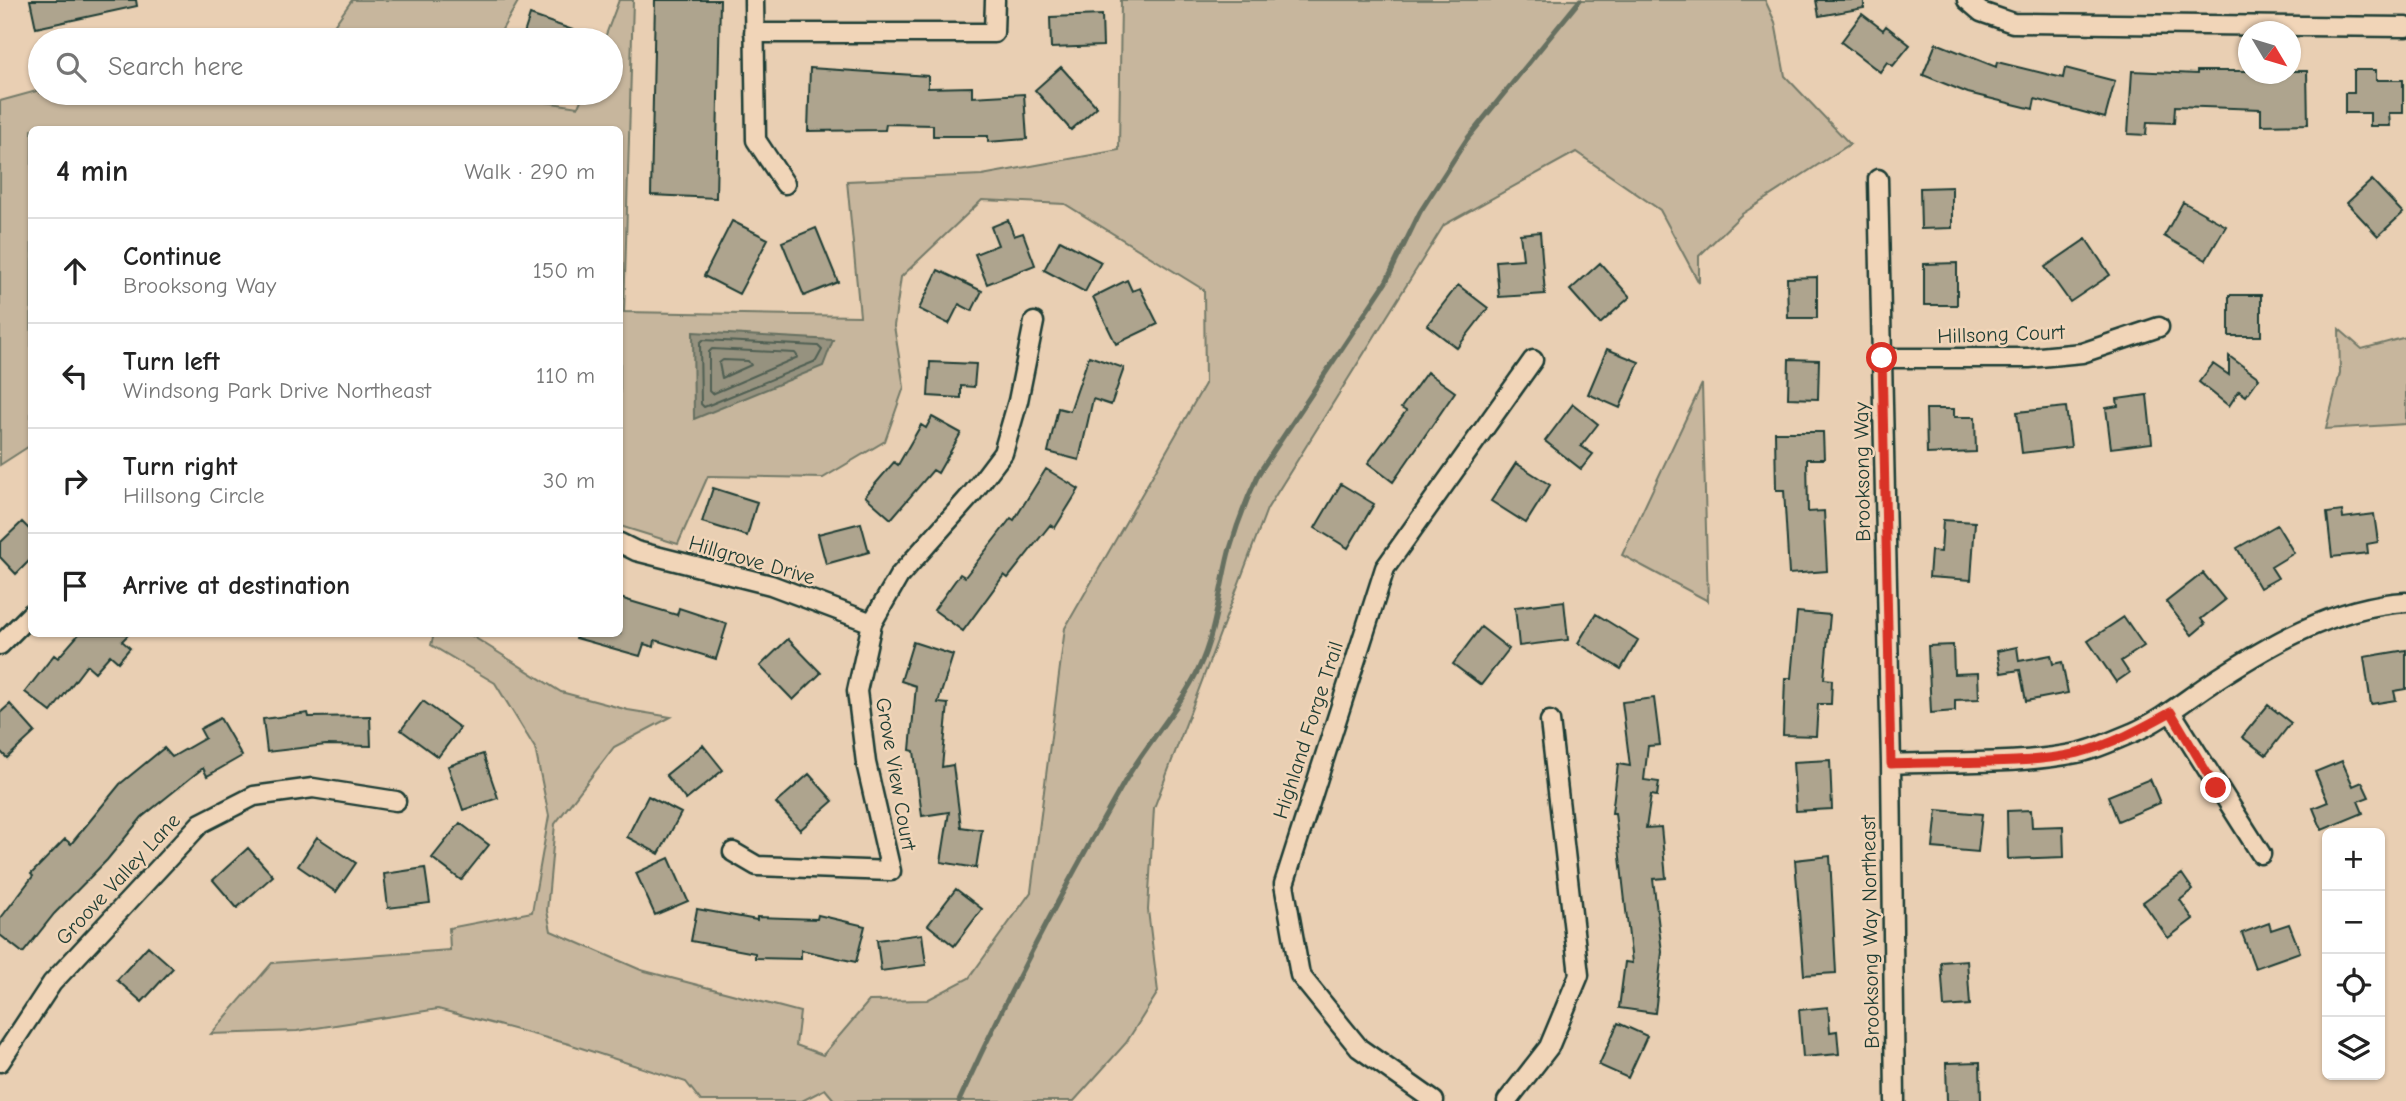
<!DOCTYPE html>
<meta charset="utf-8">
<style>
:root{--surface:#fff;--page:#f2f2f2;--text:#222;--muted:#767676;--line:#e0e0e0}
body{margin:0;font-family:"Comic Neue",sans-serif;background:var(--page);color:var(--text)}
.controls{position:absolute;right:21px;bottom:21px;display:grid;overflow:hidden;border-radius:10px;box-shadow:0 2px 5px #0004}
.controls button{width:63px;height:63px;display:grid;place-items:center;padding:0;border:0;border-bottom:2px solid var(--line);background:var(--surface);color:var(--text);font:35px sans-serif}
.compass{position:absolute;left:2238px;top:21px;width:63px;height:63px;border-radius:50%;background:var(--surface);box-shadow:0 2px 5px #0004;rotate:128deg}
.stop{position:absolute;width:21px;height:21px;margin:-16px;border:5px solid #d93025;border-radius:50%;background:#fff}
.stop.end{background:#d93025;border-color:#fff;box-shadow:0 2px 7px #0008}
.list{margin:0;padding:0;list-style:none}
h2{display:flex;justify-content:space-between;align-items:center;height:91px;margin:0;padding:0 28px;font-size:30px}
h2 small{font-size:23px;font-weight:400;color:var(--muted)}
.list li{display:grid;grid-template-columns:46px 1fr auto;gap:21px;align-items:center;box-sizing:border-box;height:105px;padding:0 28px;border-top:2px solid var(--line)}
.list b{display:block;font-size:26px;white-space:nowrap}
.list p{margin:0;font-size:23px;white-space:nowrap;color:var(--muted)}
.list em{font-size:23px;font-style:normal;color:var(--muted)}
.icon{flex:none;width:38px;height:38px;fill:none;stroke:currentColor;stroke-width:2;stroke-linecap:round;stroke-linejoin:round}
.map{position:relative;flex:none;width:2406px;height:1101px;overflow:hidden}
.search{position:absolute;background:var(--surface);box-shadow:0 2px 5px #0004;left:28px;top:28px;width:595px;height:77px;display:flex;align-items:center;gap:18px;box-sizing:border-box;padding:0 24px;border-radius:38px;color:var(--muted);font-size:26px}
.panel{position:absolute;background:var(--surface);box-shadow:0 2px 5px #0004;left:28px;top:126px;width:595px;height:511px;border-radius:10px}
.map>svg:first-child{display:block}
.green{fill:#c7b69d;stroke:#737a68;stroke-width:2}
.water{fill:#96927f;stroke:#667061;stroke-width:2}
.lines{fill:none;stroke-linecap:round;stroke-linejoin:round}
.shore{stroke:#4f5f52;stroke-width:2}
.stream{stroke:#667061;stroke-width:5}
.building{fill:#aea48e;stroke:#1f3d34;stroke-width:2}
.street-casing{stroke:#1f3d34;stroke-width:23}
.street{stroke:#f1d5b8;stroke-width:18}
.route{stroke:#d93025;stroke-width:9}
.labels{text-anchor:middle;dominant-baseline:central;stroke-width:5;stroke-linejoin:round;paint-order:stroke}
.street-label{font-size:21px;fill:#1f3d34;stroke:#f1d5b8}
</style>
<div class="map">
<svg width="2406" height="1101" viewBox="0 0 2406 1101">
<rect width="100%" height="100%" fill="#e9cfb3"/>
<filter id="ink" filterUnits="userSpaceOnUse"><feTurbulence type="fractalNoise" baseFrequency=".0143" numOctaves="2"/><feDisplacementMap in="SourceGraphic" scale="14" xChannelSelector="R" yChannelSelector="G"/><feConvolveMatrix kernelMatrix="1 2 1 2 8 2 1 2 1" color-interpolation-filters="sRGB"/></filter>
<g filter="url(#ink)">
<path class="green" d="M352,0H519L496,40H324Z
M619,0H633L624,312L860,316L847,181L982,175L1119,150L1121,0H1765L1775,22L1785,76L1850,144L1742,214L1699,256V283L1660,210L1576,152L1444,225L1267,509L1154,808L1148,910L1158,992L1126,1043L1074,1101H835L825,1089L802,1101H701L686,1082L569,1044L438,1009L297,1031L211,1034L272,963L450,950L449,928L532,912L549,816L535,748L495,683L431,645L434,634H469L561,692L628,710L671,717L614,747L555,824L547,911L551,931L641,970L800,1012L796,1045L823,1055L869,1001L927,1000L969,978L1031,892L1065,628L1205,384L1204,290L1065,204L982,200L901,277L894,326L904,387L885,441L823,478L708,476L678,544L620,526V130H32L31,445L0,465V101L40,90V93H522L532,100L578,107L584,93H611V40H604Z
M2339,329L2362,349L2406,337V424L2326,429L2340,373Z
M1702,384L1708,601L1622,555Z"/>
<path class="water" d="M693,332L833,340L823,366L694,419Z"/>
<g class="lines">
<path class="shore" d="M703,340L818,346L822,350L816,361L704,407L701,404L700,343Z
M712,349L795,353L798,357L712,394L709,391V352Z
M723,360L748,361L751,365L722,378L719,363Z"/>
<path class="stream" d="M959,1101C1009,991 1065,885 1125,781C1147,743 1179,709 1198,670C1216,633 1219,591 1229,552C1237,524 1247,498 1259,473L1386,282L1420,212L1467,139L1580,0"/>
</g>
<path class="building" d="M30,0H136L137,6L36,28Z
M655,0H720L716,198L651,195Z
M1816,0H1864V8L1819,16Z
M1862,14L1883,30L1886,26L1910,45L1893,66L1887,62L1880,72L1841,42Z
M530,15L596,38L595,40H522Z
M1102,15L1103,46L1051,48L1050,17Z
M1936,43L1996,67L1997,62L2063,78L2065,68L2115,81L2105,118L2035,99L2033,109L1968,93L1923,75Z
M1061,67L1097,107L1071,130L1035,90Z
M810,68L928,76V88L972,87V97L1024,94L1027,139L988,142V136H933V125L886,124L885,130L808,131Z
M2354,70H2376V80H2403V113H2389L2390,126H2370V113H2345V93H2354Z
M2132,71L2197,74V71H2307L2308,124L2261,125V109L2175,106L2174,123L2147,122L2146,135L2128,134Z
M2372,180L2403,213L2378,236L2347,203Z
M1952,187V228L1921,229L1920,188Z
M2183,202L2226,226L2206,260L2164,236Z
M1008,220L1014,236L1023,233L1035,265L987,284L975,254L998,245L991,227Z
M732,221L768,239L739,294L704,276Z
M816,228L838,282L804,296L782,242Z
M1540,232L1545,294L1499,297L1496,261L1523,259L1520,234Z
M2086,239L2110,275L2070,302L2045,267Z
M1060,240L1101,262L1085,292L1044,270Z
M1600,263L1630,297L1600,324L1570,290Z
M1957,263V305H1924V264Z
M938,270L982,291L972,311L959,304L949,324L919,309Z
M1817,277V318H1788L1787,278Z
M1127,280L1132,291L1140,288L1158,324L1116,344L1093,297Z
M1458,285L1488,308L1457,348L1427,325Z
M2229,295H2261V336H2229Z
M1607,349L1639,362L1620,408L1588,394Z
M1089,356L1124,368L1111,405L1093,399L1079,460L1048,452L1058,408L1070,411Z
M2229,356L2259,378L2246,396L2239,391L2229,406L2199,382L2213,364L2229,375Z
M1789,359L1819,360L1818,399L1788,398Z
M930,362L976,364L974,387L961,386V398L928,396Z
M1427,372L1455,392L1393,482L1368,463L1406,411L1401,408Z
M2147,395L2152,443L2111,448L2106,408L2118,406L2117,399Z
M1573,404L1598,424L1581,446L1593,454L1581,469L1545,441Z
M2066,407L2071,447L2022,453L2017,412Z
M1926,409H1954V417H1975L1976,452L1927,454Z
M932,417L961,433L938,473L933,470L891,519L865,496L894,462L898,465L921,425L926,428Z
M1775,432H1823L1824,459H1807L1808,512L1824,511L1827,571L1789,574L1784,490H1776Z
M1516,463L1550,485L1526,523L1491,501Z
M1046,469L1079,489L1055,528L1050,525L1008,578L1004,575L963,631L934,610L960,574L965,577L1011,518L1014,520Z
M1341,484L1374,504L1348,548L1315,528Z
M713,488L757,502L747,536L702,522Z
M2342,511L2343,518L2374,514L2378,542L2367,544L2368,553L2332,557L2327,513Z
M1943,520L1975,522L1971,580L1929,577L1931,551L1941,552Z
M22,522L32,532V558L16,574L0,557V543Z
M861,523L869,552L826,564L818,534Z
M2277,525L2294,553L2271,567L2278,578L2260,588L2237,548Z
M2203,573L2225,600L2201,619L2205,624L2192,635L2166,602Z
M620,598L677,615L679,608L727,624L716,659L655,640L654,647L644,644L640,656L576,638V634H620Z
M1564,601L1568,640L1519,646L1515,607Z
M1797,612L1830,615L1824,679L1832,680L1831,704H1818L1816,736L1783,735L1785,678H1791Z
M1596,614L1638,640L1621,669L1578,643Z
M2124,617L2144,646L2121,661L2129,673L2116,682L2088,641Z
M1481,627L1509,649L1481,685L1453,664Z
M79,634H129L122,641L130,648L118,662L110,655L95,672L87,665L51,712L25,692L54,655L58,658Z
M788,639L821,673L793,700L760,666Z
M913,642L953,655L938,703L948,704L942,767L953,765L961,827L982,830L976,868L941,862L949,812L922,816L914,751L910,750L916,686L901,681Z
M1953,645L1954,674L1978,673L1979,699L1955,700V711L1931,713L1928,646Z
M2017,647L2019,661L2051,655L2053,664L2062,662L2068,693L2026,701L2020,670L2001,673L1997,651Z
M2406,650V689L2394,691L2396,700L2371,704L2364,657Z
M1654,698L1660,745L1648,746L1644,780L1659,782L1657,796L1651,795L1646,828L1661,827L1666,878L1653,879L1662,952L1655,1013L1619,1008L1625,962L1632,963L1615,813H1612L1618,764L1630,766L1622,702Z
M423,701L460,728L438,757L401,730Z
M10,704L35,732L7,758L0,751V713Z
M2268,705L2291,723L2266,755L2242,737Z
M308,713L309,717L370,716L371,746L326,745L267,752L263,719Z
M220,718L242,756L207,776L203,768L142,817L107,860L54,914L23,953L0,935V919L33,876L31,874L65,839L71,844L120,784L164,748L172,757L205,738L200,729Z
M703,745L723,770L686,800L666,775Z
M483,754L498,798L463,810L448,766Z
M1830,760L1832,809L1796,811L1793,762Z
M2342,761L2353,786L2362,782L2369,797L2358,801L2363,813L2322,830L2313,808L2328,802L2315,772Z
M809,774L833,801L800,830L776,803Z
M2150,779L2160,803L2118,821L2108,796Z
M648,796L681,813L659,854L627,837Z
M1937,810L1982,814L1978,852L1933,848Z
M2031,810L2032,827L2063,826L2064,857L2008,859L2007,811Z
M460,823L489,845L461,880L432,858Z
M317,837L356,863L336,892L298,866Z
M248,848L273,876L237,908L213,880Z
M1830,856L1836,973L1804,975L1795,860Z
M669,858L688,901L655,915L636,873Z
M425,868L430,903L388,908L384,874Z
M2182,874L2193,890L2180,900L2193,919L2168,938L2143,902Z
M956,889L982,909L954,946L928,925Z
M697,909L757,920V917L817,919L818,915L865,926L856,962L801,950V959L755,958V953L691,941Z
M2269,923L2271,930L2289,924L2300,952L2255,968L2242,933Z
M922,934L926,965L881,971L877,940Z
M148,946L173,968L142,1002L117,980Z
M1967,960L1970,1005L1944,1007L1941,962Z
M1828,1007L1830,1032L1837,1031L1839,1054L1803,1057L1799,1010Z
M1618,1023L1647,1036L1628,1078L1599,1065Z
M1980,1062L1981,1101H1947L1946,1063Z"/>
<g class="lines">
<defs>
<path id="street" d="M754,0L756,140L785,184
M1967,0L1981,12L2013,23L2406,27
M754,33H994L995,0
M1878,179L1891,764L1895,1101
M1882,358H2029L2082,353L2159,327
M620,543L636,551L771,585L872,623
M0,645L32,613
M2171,712L2261,854
M1891,764C1952,761 2017,765 2077,753C2095,750 2114,740 2132,733C2160,721 2183,702 2208,685C2267,646 2334,606 2406,602
M733,852L757,866L891,871L866,763L857,691L872,623L899,576L972,494L1003,453L1018,401L1034,322
M0,1062L52,983L201,823L254,796L313,788L396,801
M1434,1101L1359,1048L1300,975L1284,884L1385,568L1533,360
M1507,1101L1549,1047L1579,975L1550,721"/>
</defs>
<use href="#street" class="street-casing"/>
<use href="#street" class="street"/>
</g>
</g>
<g class="lines" filter="url(#ink)">
<path class="route" d="M1882,358L1891,764C1949,761 2023,766 2078,753C2111,745 2142,728 2171,712L2216,788"/>
</g>
<g class="labels">
<g class="street-label">
<text transform="translate(2001 334) rotate(-2)">Hillsong Court</text>
<text transform="translate(1862 472) rotate(-91)">Brooksong Way</text>
<text transform="translate(752 560) rotate(16)">Hillgrove Drive</text>
<text transform="translate(1308 730) rotate(-72)">Highland Forge Trail</text>
<text transform="translate(896 774) rotate(80)">Grove View Court</text>
<text transform="translate(118 879) rotate(-47)">Groove Valley Lane</text>
<text transform="translate(1870 932) rotate(-91)">Brooksong Way Northeast</text>
</g>
</g>
</svg>
<div class="controls">
<button>+</button>
<button>−</button>
<button><svg class="icon" aria-label="locate" viewBox="0 0 24 24"><circle cx="12" cy="12" r="6"/><path d="M12 2v4M12 18v4M2 12h4M18 12h4"/></svg></button>
<button><svg class="icon" aria-label="layers" viewBox="0 0 24 24"><path d="M12 4l9 5-9 5-9-5zM3 14l9 5 9-5"/></svg></button>
</div>
<svg class="compass" viewBox="-18 -18 36 36"><path d="M0-13l5 13h-10z" fill="#e53935"/><path d="M0 13l5-13h-10z" fill="#767676"/></svg>
<div class="stop" style="left:1882px;top:358px"></div>
<div class="stop end" style="left:2216px;top:788px"></div>
<div class="search"><svg class="icon" aria-label="search" viewBox="0 0 24 24"><circle cx="10" cy="10" r="6"/><path d="M15 15l6 6"/></svg>Search here</div>
<section class="panel">
<h2>4 min<small>Walk · 290 m</small></h2>
<ul class="list">
<li><svg class="icon" aria-label="ahead" viewBox="0 0 24 24"><path d="M12 20V5M6 11l6-6 6 6"/></svg><div><b>Continue</b><p>Brooksong Way</p></div><em>150 m</em></li>
<li><svg class="icon" aria-label="left" viewBox="0 0 24 24"><path d="M17 20v-9H6M10 6l-5 5 5 5"/></svg><div><b>Turn left</b><p>Windsong Park Drive Northeast</p></div><em>110 m</em></li>
<li><svg class="icon" aria-label="right" viewBox="0 0 24 24"><path d="M7 20v-9h11M14 6l5 5-5 5"/></svg><div><b>Turn right</b><p>Hillsong Circle</p></div><em>30 m</em></li>
<li><svg class="icon" aria-label="arrive" viewBox="0 0 24 24"><path d="M6 21V4h12l-3 4 3 4H6"/></svg><div><b>Arrive at destination</b></div></li>
</ul>
</section>
</div>
